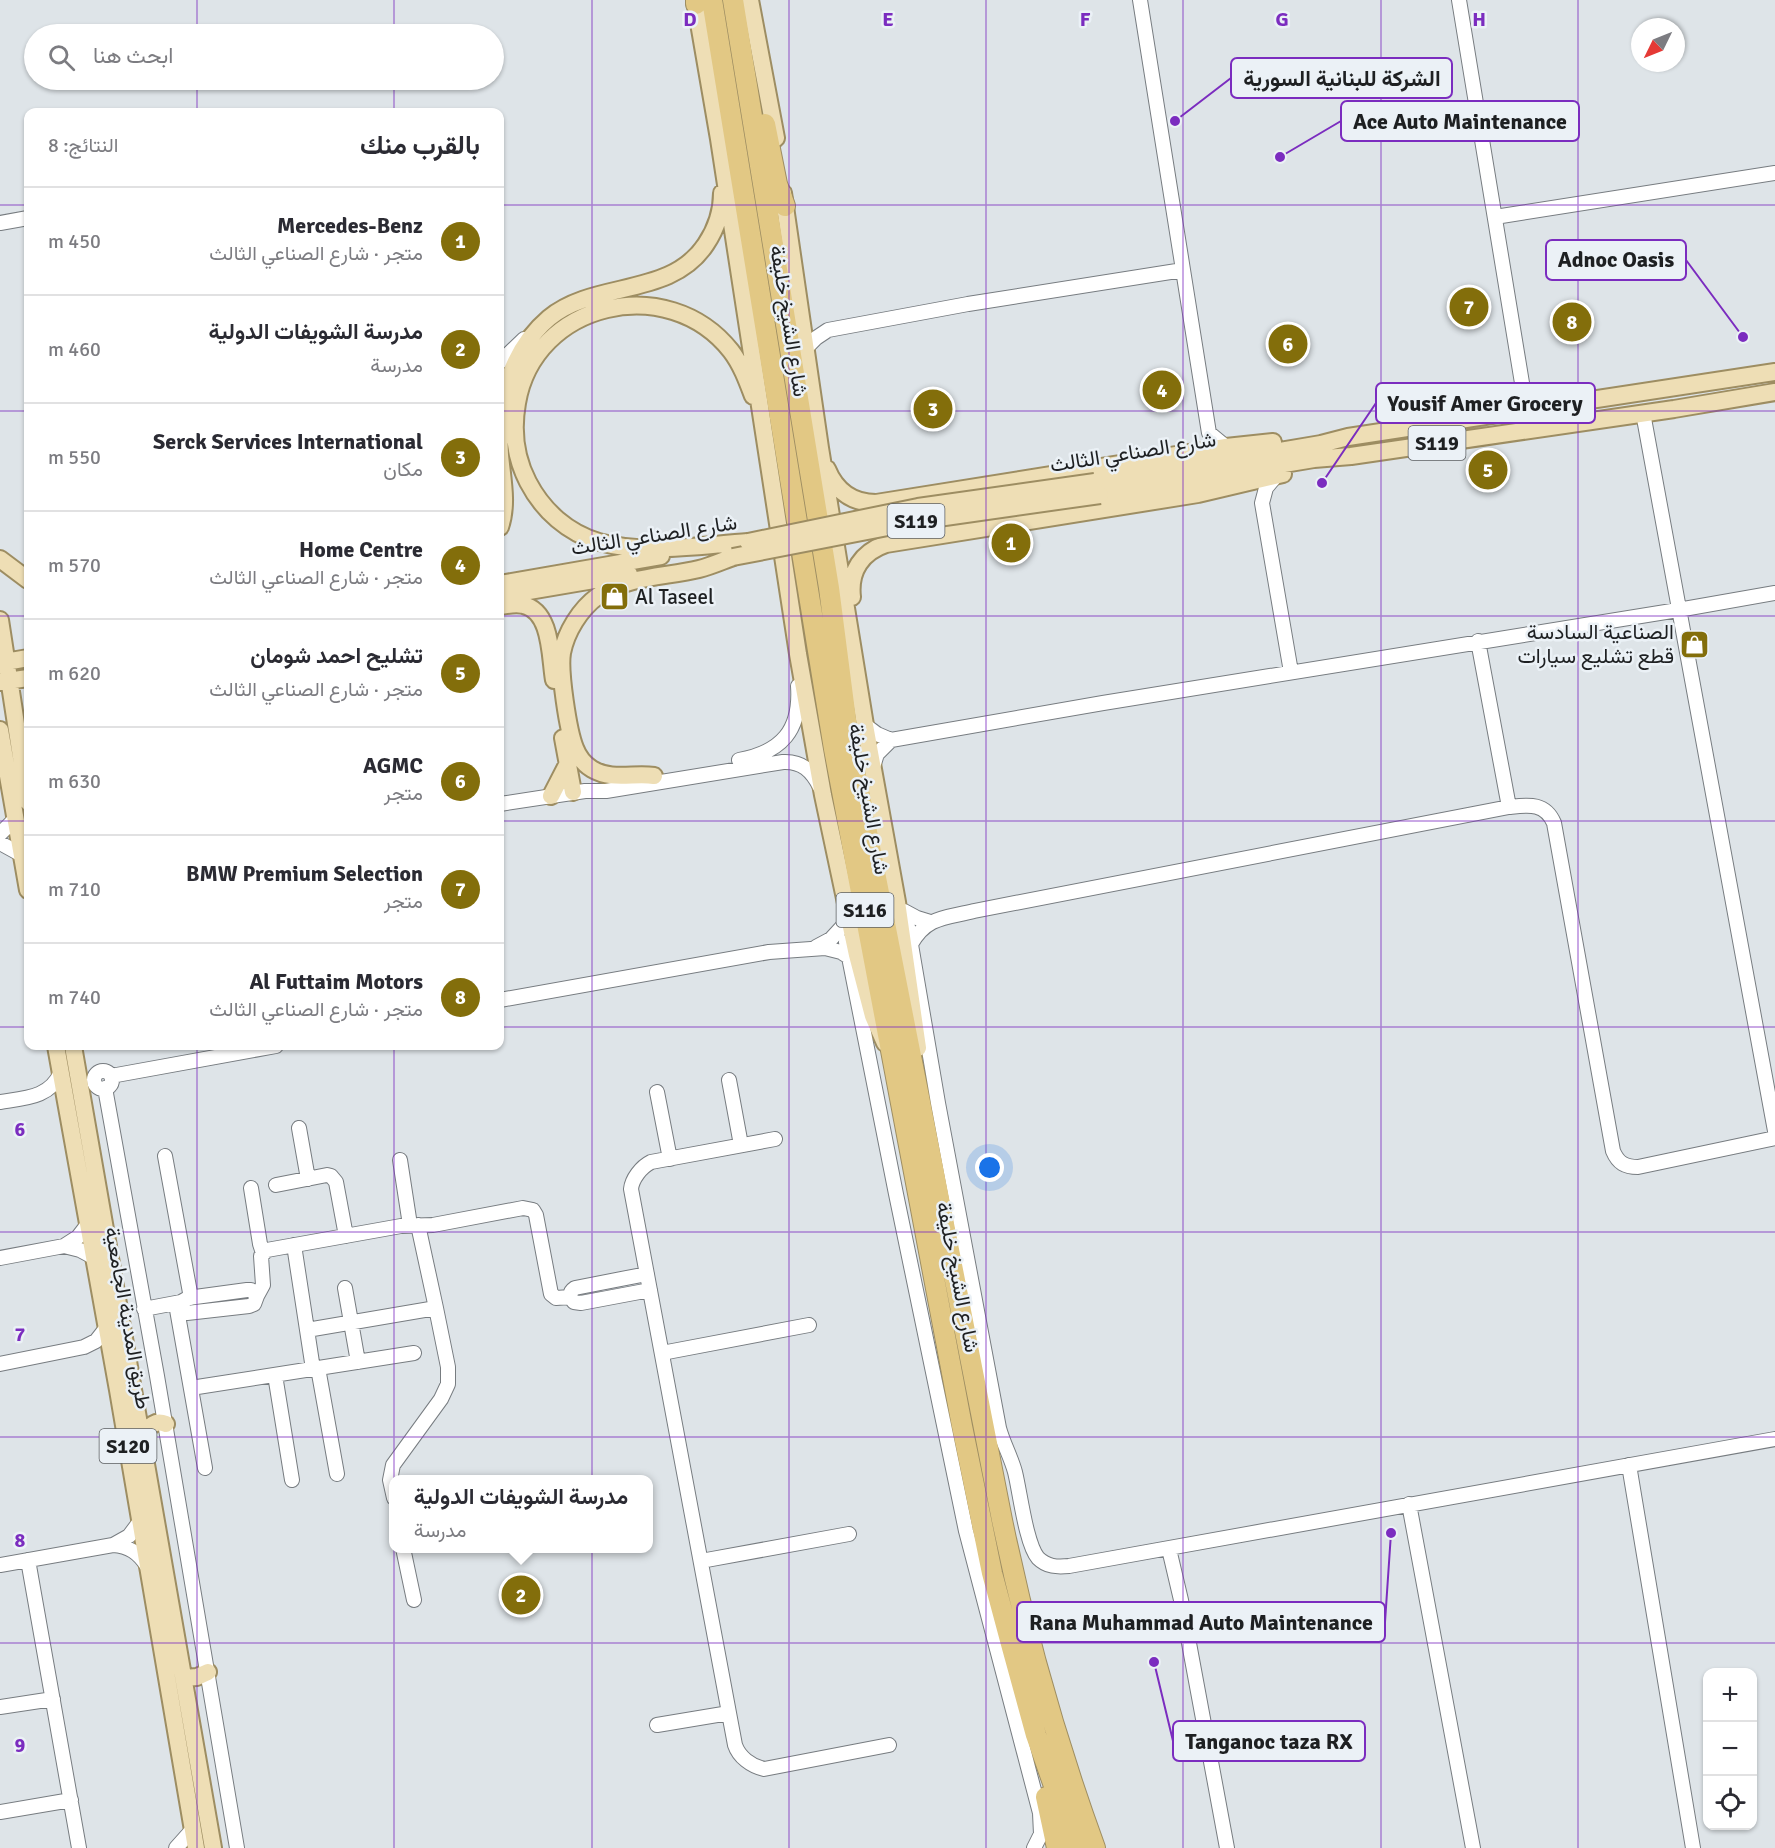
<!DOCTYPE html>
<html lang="ar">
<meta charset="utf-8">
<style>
:root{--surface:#fff;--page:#f2f2f3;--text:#2b2b33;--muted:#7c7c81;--line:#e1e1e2;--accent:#836e0b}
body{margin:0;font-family:Signika,Vazirmatn,sans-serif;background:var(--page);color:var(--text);direction:rtl}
.controls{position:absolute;right:18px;bottom:18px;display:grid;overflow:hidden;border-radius:12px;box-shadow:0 2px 4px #0004}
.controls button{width:54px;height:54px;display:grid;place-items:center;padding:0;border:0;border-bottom:2px solid var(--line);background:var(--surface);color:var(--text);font:30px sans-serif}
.compass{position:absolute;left:1631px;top:18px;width:54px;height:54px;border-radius:50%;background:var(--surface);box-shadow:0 2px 4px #0004;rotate:227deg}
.you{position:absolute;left:990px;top:1168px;width:21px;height:21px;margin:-15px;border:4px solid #fff;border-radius:50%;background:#1a73e8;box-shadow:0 0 0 9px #1a73e833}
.badge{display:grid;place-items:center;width:39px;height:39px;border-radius:50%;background:var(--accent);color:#fff;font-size:20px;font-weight:700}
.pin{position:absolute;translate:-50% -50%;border:3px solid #fff;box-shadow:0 2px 6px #0006}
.popup{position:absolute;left:389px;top:1475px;width:264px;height:78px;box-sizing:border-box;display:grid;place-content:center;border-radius:12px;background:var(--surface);filter:drop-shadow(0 2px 4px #0005);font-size:20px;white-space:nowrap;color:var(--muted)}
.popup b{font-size:22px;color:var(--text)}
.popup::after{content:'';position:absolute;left:50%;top:100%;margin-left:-12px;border:12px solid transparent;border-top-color:var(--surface)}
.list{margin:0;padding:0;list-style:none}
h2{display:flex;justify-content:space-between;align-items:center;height:78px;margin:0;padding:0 24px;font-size:26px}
h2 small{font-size:20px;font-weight:400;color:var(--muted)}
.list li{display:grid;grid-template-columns:39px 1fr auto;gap:18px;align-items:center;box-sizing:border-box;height:108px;padding:0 24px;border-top:2px solid var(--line)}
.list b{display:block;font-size:22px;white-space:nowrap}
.list p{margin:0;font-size:20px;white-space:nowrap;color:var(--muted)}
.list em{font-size:20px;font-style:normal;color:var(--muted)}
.icon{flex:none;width:33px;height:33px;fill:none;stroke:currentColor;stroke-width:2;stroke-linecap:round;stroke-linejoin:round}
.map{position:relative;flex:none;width:1775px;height:1848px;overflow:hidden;direction:ltr}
.search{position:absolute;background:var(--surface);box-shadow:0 2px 4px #0004;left:24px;top:24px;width:480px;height:66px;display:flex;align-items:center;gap:15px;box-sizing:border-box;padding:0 21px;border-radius:33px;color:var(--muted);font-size:22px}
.panel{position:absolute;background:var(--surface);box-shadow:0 2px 4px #0004;left:24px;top:108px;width:480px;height:942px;border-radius:12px;direction:rtl}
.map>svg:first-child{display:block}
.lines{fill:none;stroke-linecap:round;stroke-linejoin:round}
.minor-casing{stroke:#777c80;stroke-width:16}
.major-casing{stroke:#9d8d62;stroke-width:20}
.highway-casing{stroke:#9d8d62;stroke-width:22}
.minor{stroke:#fff;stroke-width:14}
.major{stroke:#eedeb5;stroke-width:16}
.highway{stroke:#e2c884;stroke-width:20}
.major-bridge-casing{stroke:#9d8d62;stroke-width:20;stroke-linecap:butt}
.major-bridge{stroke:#eedeb5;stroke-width:16}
.grid{fill:none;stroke:#7b2cbf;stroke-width:1.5;stroke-opacity:0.55}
.labels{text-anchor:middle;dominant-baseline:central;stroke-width:5;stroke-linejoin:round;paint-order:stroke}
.shield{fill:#ebf1f6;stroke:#5c5f62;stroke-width:1.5}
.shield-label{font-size:20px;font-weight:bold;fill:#1e2022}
.street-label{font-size:21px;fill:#1e2022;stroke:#ebf1f6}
.poi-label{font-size:21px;fill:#1e2022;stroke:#ebf1f6;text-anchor:start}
.grid-label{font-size:20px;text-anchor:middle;font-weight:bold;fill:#7b2cbf;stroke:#ebf1f6;stroke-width:5;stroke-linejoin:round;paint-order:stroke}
.leader{fill:none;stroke:#7b2cbf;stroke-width:2}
.callout-dot{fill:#7b2cbf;stroke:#ebf1f6;stroke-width:2}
.callout{fill:#ebf1f6;stroke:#7b2cbf;stroke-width:2}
.callout-label{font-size:22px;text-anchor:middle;font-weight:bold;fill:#1e2022}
</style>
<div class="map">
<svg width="1775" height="1848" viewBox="0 0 1775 1848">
<rect width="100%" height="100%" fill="#dee4e8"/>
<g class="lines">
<defs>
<path id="minor" d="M1140,0L1209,433L1226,447
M1459,0L1522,383
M1495,217L1775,173
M0,223L28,218
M806,348L816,338L828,330L968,304L1183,270
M500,362L524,339
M1643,413L1775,1131
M1276,476L1266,488L1262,503L1291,672
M1478,641L1509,807
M865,725L877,734L891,740L1103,703L1678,610L1775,593
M739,760C782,752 801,730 798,686
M873,767L877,754L891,740
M500,804L585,791H606L783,762C802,761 812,771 820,787
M0,834L15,819
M0,843L22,855
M904,911L917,918L930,922
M908,927L938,1103L999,1428C1003,1443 1011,1457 1015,1472C1020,1492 1026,1544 1038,1558C1047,1567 1057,1567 1069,1566L1775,1439
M846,942L896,1194L966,1531L1040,1813L1041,1834L1034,1848
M911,944C927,916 946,918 974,911L1509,807C1528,805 1545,802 1554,823L1613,1151C1618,1163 1625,1167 1638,1167L1775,1138
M816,947L831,939L843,926
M500,1000L769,952L825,948L841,952L849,957
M94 1080a9 9 0 1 1 18 0a9 9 0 1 1-18 0Z
M111,1076L276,1046
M729,1080L741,1145
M105,1088L157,1376L237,1848
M657,1092L670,1159
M0,1102C25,1098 50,1098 61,1072
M299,1128L308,1179
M775,1139L651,1162C641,1167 632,1179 631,1189L735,1745C739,1757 751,1766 764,1769L889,1745
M165,1156L191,1298
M400,1160L410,1225
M276,1185L327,1175L331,1176L336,1182L346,1236
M251,1188L260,1244L263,1253
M294,1245L313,1369
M64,1246L80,1250L95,1258
M0,1258L64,1246L78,1237L88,1224
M647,1274L575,1288C569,1292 569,1297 574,1302L581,1303L650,1290
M345,1288L358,1362
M247,1290H251L257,1296L254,1304L249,1306L187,1313L181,1307V1302L188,1298Z
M257,1296L263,1285L261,1256L267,1250L401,1226L433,1225L523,1208L533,1210L536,1215L551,1294L556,1298L570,1297
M176,1304L205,1468
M144,1309L181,1302
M307,1330L436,1308
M662,1353L809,1325
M0,1364L84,1347L96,1341L107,1327
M318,1368L337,1474
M275,1375L292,1480
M191,1388L414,1353
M1629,1465L1693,1848
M394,1498L390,1480L393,1465L441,1399L448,1384V1367L436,1308L418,1225
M1409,1504L1473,1848
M113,1545C129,1546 139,1553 147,1566
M403,1548L414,1600
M1169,1549L1181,1600L1227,1848
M28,1560L79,1848
M701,1561L849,1534
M0,1565L113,1545L129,1536L141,1520
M0,1707L53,1699
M657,1725L729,1713
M0,1812L71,1800
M176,1848L193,1829"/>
<path id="major" d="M695,0L719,139L798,654L823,795L857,955L873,1016L885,1043
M750,0L776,138
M783,193L820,448L865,725L897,902L918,1048
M827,469C836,491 852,503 876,503L1226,447L1273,442
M1095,482L1321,444L1348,437L1775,372
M1100,495L1314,459L1351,456L1674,409L1775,392
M500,527C508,504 502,478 500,455C497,405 509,352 549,318C595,280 671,298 706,244C716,229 722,211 722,193
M748,542C702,545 645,555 599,542C568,533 543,511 528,482C515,457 512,431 517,403C534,302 668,271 731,351C741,364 747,380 753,396
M0,559L28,580
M500,584L661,556
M500,596L629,574
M852,597C849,571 862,552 886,544L1198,494L1283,474
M500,606C507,605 516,603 523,605C552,611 550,657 554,680
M0,620L28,802
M0,663L28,658
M0,682L28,678
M0,730L28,890
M563,738L573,792
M654,776C633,773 612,781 592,769C584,764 578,756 575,748C568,731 559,671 562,653C566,632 580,609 598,596C627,576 666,577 699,569C711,566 722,561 733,557
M551,796L568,763
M56,1046L118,1390L196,1848
M73,1046L213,1848
M142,1437C149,1428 153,1419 166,1424
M184,1678L197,1677L208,1672"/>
<path id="highway" d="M712,0L834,749L962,1426L992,1573L1011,1644L1036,1735L1076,1848
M733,0L829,588L848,735L1002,1520C1025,1632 1056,1741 1095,1848
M696,4V0
M765,124L777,184L785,206
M1046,1797L1057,1848"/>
</defs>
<use href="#minor" class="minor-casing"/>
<use href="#major" class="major-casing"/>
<use href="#highway" class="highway-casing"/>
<use href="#minor" class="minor"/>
<use href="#major" class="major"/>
<use href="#highway" class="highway"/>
<defs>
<path id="major-bridge" d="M748,542L918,507L1095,482
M733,557L924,520L1100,495"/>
</defs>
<use href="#major-bridge" class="major-bridge-casing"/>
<use href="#major-bridge" class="major-bridge"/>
</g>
<path class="grid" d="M197,0V34M394,0V34M592,0V1848M789,0V1848M986,0V1848M1183,0V1848M1381,0V1848M1578,0V1848M197,80V112M394,80V112M0,205H28M500,205H1775M0,411H28M500,411H1775M0,616H28M500,616H1775M0,821H28M500,821H1775M0,1027H28M500,1027H1775M197,1046V1848M394,1046V1848M0,1232H1775M0,1437H1775M0,1643H1775"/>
<defs>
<symbol id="shop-square" viewBox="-11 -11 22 22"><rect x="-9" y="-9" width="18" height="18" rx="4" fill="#836e0b" stroke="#ebf1f6"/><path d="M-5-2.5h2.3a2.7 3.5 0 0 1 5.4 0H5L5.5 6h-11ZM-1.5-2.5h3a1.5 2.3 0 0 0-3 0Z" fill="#fff"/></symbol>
</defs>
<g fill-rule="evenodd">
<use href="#shop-square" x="598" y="580" width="33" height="33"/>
<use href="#shop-square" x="1678" y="628" width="33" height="33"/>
</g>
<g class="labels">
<g class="shield">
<rect x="1408.5" y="426" width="57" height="34" rx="4.5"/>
<rect x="887.5" y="504" width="57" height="34" rx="4.5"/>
<rect x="836.5" y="893" width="57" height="34" rx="4.5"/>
<rect x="99.5" y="1429" width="57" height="34" rx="4.5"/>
</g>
<g class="shield-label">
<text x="1437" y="443">S119</text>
<text x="916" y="521">S119</text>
<text x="865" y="910">S116</text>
<text x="128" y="1446">S120</text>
</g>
<g class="street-label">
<text transform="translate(789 321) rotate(81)">شارع الشيخ خليفة</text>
<text transform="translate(1133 452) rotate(-9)">شارع الصناعي الثالث</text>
<text transform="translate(654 535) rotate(-9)">شارع الصناعي الثالث</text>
<text transform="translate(869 799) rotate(80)">شارع الشيخ خليفة</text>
<text transform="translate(958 1277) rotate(79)">شارع الشيخ خليفة</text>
<text transform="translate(128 1318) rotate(80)">طريق المدينة الجامعية</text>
</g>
<g class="poi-label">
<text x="635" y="597">Al Taseel</text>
<text x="1674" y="632" text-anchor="end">الصناعية السادسة<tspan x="1674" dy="24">قطع تشليع سيارات</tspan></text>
</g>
</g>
<g class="grid-label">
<text x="690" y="26">D</text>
<text x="888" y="26">E</text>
<text x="1085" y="26">F</text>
<text x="1282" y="26">G</text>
<text x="1479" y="26">H</text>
<text x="20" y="1136">6</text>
<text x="20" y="1341">7</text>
<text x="20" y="1547">8</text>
<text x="20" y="1752">9</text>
</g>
<path class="leader" d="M1175 121L1231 78M1280 157L1341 121M1743 337L1686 260M1322 483L1376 403M1391 1533L1385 1622M1154 1662L1173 1741"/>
<g class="callout-dot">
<circle cx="1175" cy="121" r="6"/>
<circle cx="1280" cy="157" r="6"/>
<circle cx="1743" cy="337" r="6"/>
<circle cx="1322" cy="483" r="6"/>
<circle cx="1391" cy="1533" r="6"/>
<circle cx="1154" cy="1662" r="6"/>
</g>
<g class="callout">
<rect x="1231" y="58" width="221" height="40" rx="6"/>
<rect x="1341" y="101" width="238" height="40" rx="6"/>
<rect x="1546" y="240" width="140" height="40" rx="6"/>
<rect x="1376" y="383" width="219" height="40" rx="6"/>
<rect x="1017" y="1602" width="368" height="40" rx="6"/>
<rect x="1173" y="1721" width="192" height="40" rx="6"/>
</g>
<g class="callout-label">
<text x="1342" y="86">الشركة للبنانية السورية</text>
<text x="1460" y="129">Ace Auto Maintenance</text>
<text x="1616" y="267">Adnoc Oasis</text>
<text x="1485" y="411">Yousif Amer Grocery</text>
<text x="1201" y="1630">Rana Muhammad Auto Maintenance</text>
<text x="1269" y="1749">Tanganoc taza RX</text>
</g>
</svg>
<div class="controls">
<button>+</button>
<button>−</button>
<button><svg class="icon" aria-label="locate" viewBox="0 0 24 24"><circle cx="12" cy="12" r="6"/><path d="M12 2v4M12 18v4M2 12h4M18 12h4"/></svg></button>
</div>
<svg class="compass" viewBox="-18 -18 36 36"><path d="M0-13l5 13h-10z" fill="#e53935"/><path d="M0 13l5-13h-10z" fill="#7c7c81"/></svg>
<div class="you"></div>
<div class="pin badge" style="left:1011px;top:543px">1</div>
<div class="pin badge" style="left:521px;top:1595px">2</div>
<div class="popup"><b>مدرسة الشويفات الدولية</b>مدرسة</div>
<div class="pin badge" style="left:933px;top:409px">3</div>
<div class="pin badge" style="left:1162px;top:390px">4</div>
<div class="pin badge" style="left:1488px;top:470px">5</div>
<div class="pin badge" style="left:1288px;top:344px">6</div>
<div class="pin badge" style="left:1469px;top:307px">7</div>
<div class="pin badge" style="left:1572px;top:322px">8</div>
<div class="search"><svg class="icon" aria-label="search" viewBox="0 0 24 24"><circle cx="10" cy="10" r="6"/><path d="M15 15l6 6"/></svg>ابحث هنا</div>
<section class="panel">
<h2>بالقرب منك<small>النتائج: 8</small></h2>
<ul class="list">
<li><span class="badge">1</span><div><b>Mercedes-Benz</b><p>متجر · شارع الصناعي الثالث</p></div><em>450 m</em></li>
<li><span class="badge">2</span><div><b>مدرسة الشويفات الدولية</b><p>مدرسة</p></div><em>460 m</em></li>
<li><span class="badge">3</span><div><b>Serck Services International</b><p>مكان</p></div><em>550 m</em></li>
<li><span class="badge">4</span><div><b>Home Centre</b><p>متجر · شارع الصناعي الثالث</p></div><em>570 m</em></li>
<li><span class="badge">5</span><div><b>تشليح احمد شومان</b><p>متجر · شارع الصناعي الثالث</p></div><em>620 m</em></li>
<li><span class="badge">6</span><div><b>AGMC</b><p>متجر</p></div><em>630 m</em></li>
<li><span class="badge">7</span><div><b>BMW Premium Selection</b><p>متجر</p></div><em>710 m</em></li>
<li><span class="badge">8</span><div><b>Al Futtaim Motors</b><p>متجر · شارع الصناعي الثالث</p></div><em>740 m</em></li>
</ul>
</section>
</div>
